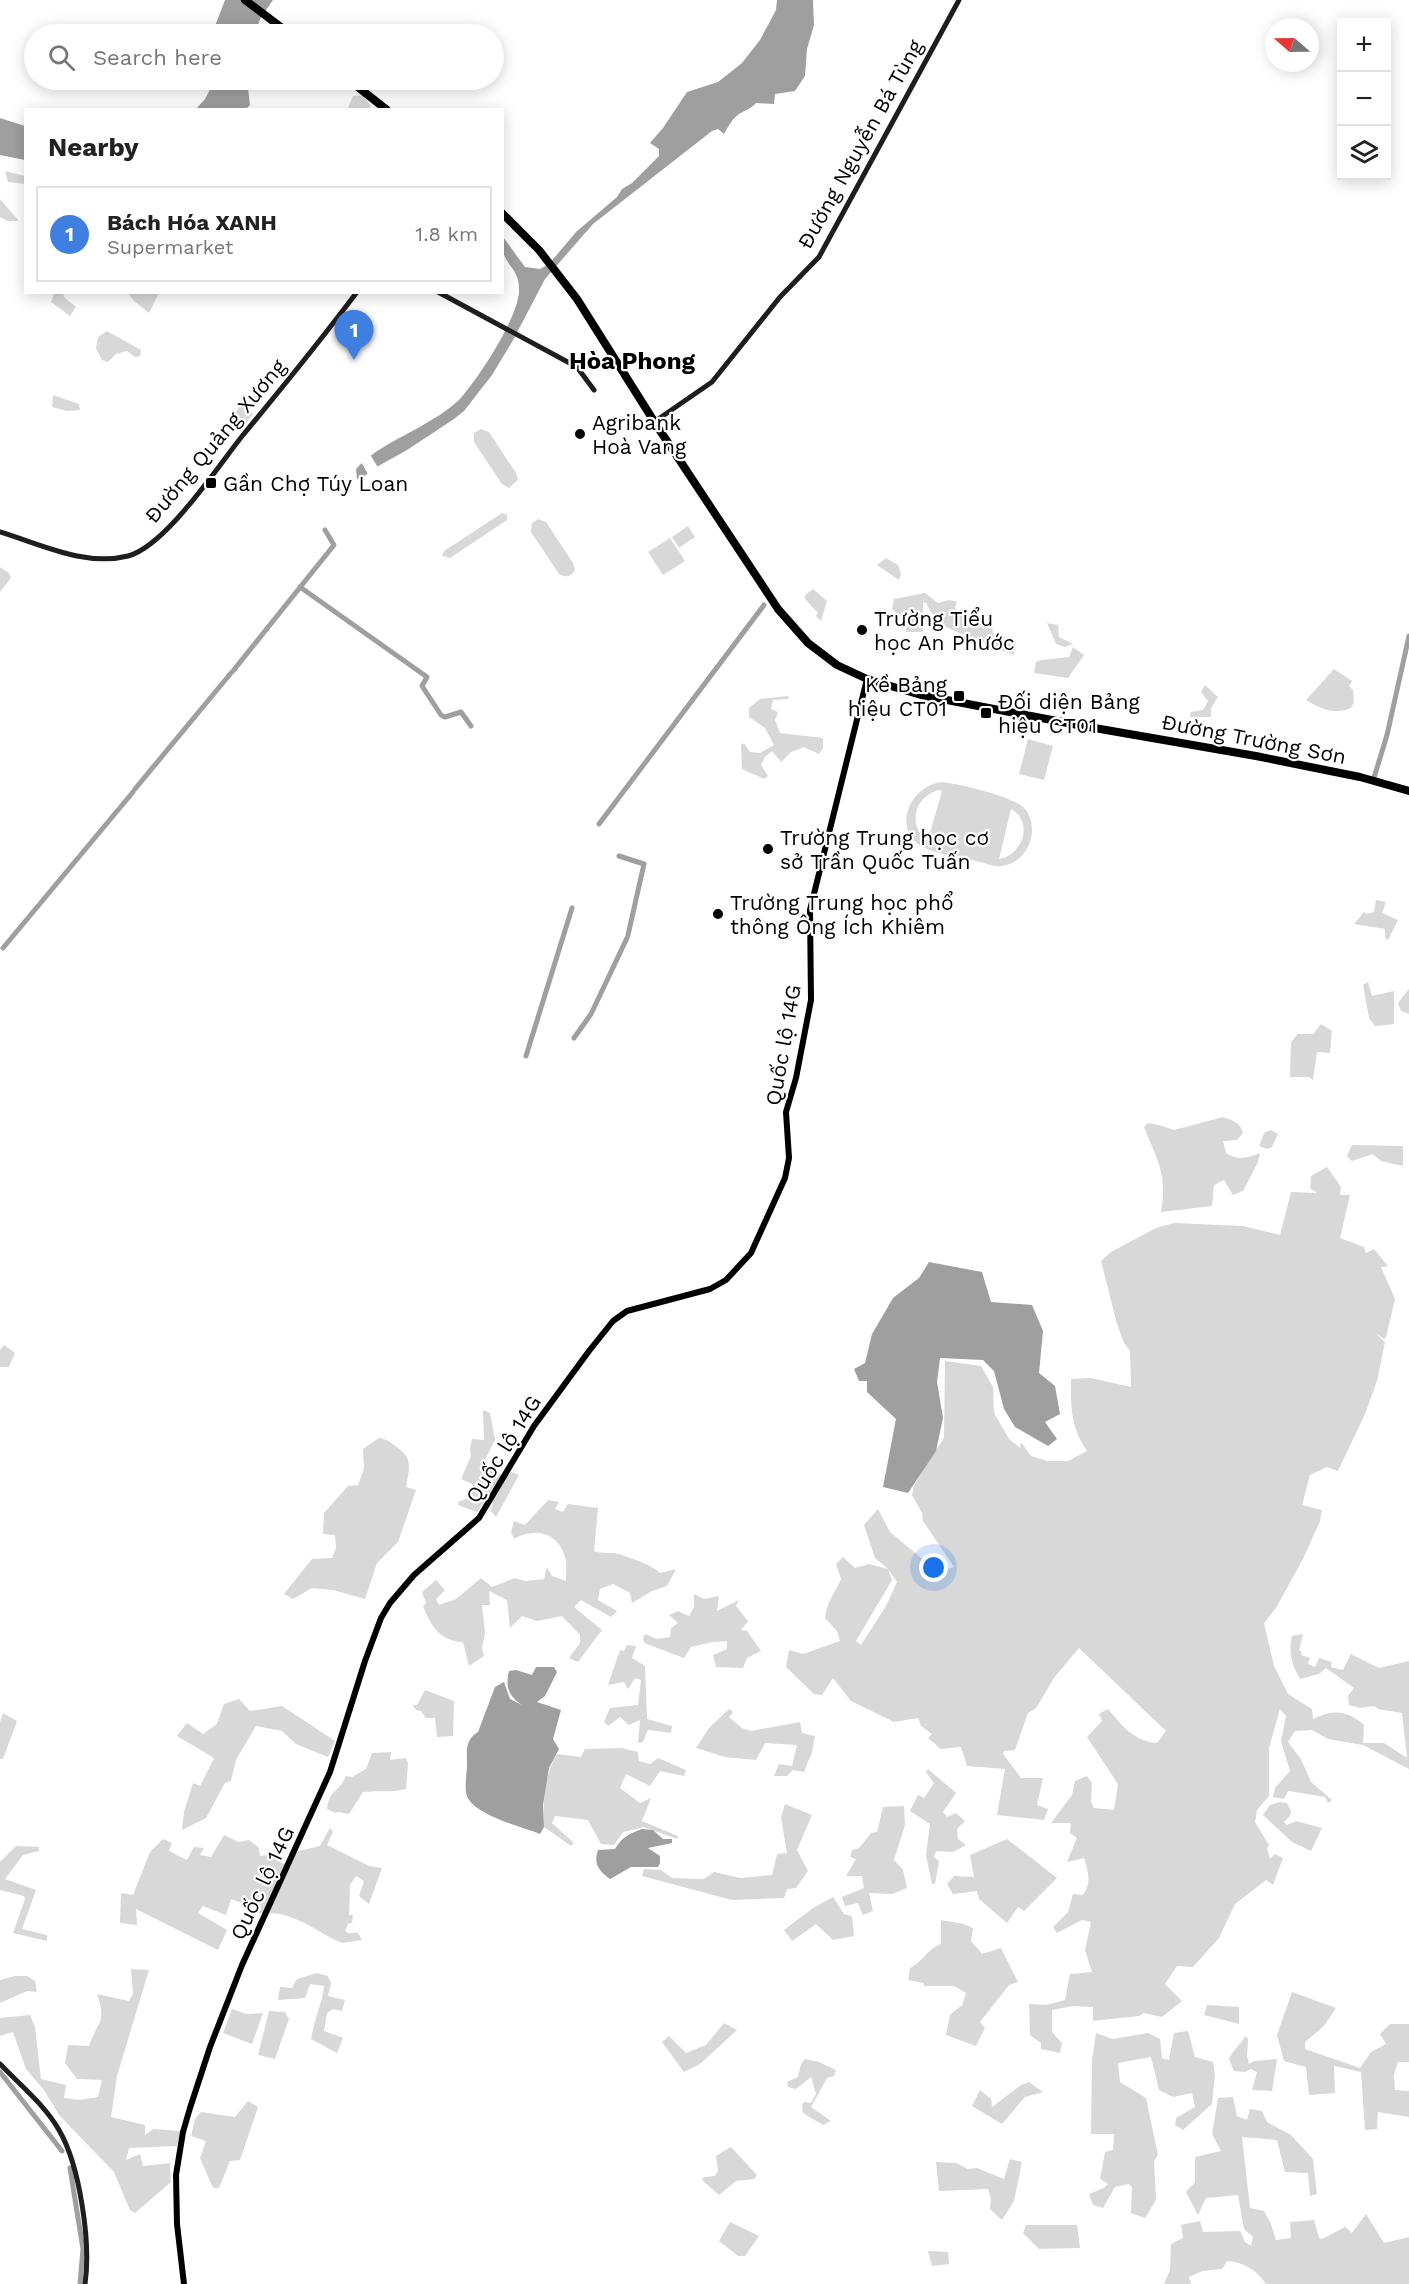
<!DOCTYPE html>
<meta charset="utf-8">
<style>
:root{--surface:#fff;--page:#f2f2f2;--text:#222;--muted:#767676;--line:#e0e0e0;--accent:#000}
body{margin:0;font-family:"Work Sans",sans-serif;background:var(--page);color:var(--text)}
.controls{position:absolute;right:18px;top:18px;display:grid;overflow:hidden;border-radius:0px;box-shadow:0 3px 15px #0003}
.controls button{width:54px;height:54px;display:grid;place-items:center;padding:0;border:0;border-bottom:2px solid var(--line);background:var(--surface);color:var(--text);font:30px sans-serif}
.compass{position:absolute;left:1265px;top:18px;width:54px;height:54px;border-radius:50%;background:var(--surface);box-shadow:0 3px 15px #0003;rotate:290deg}
.you{position:absolute;left:934px;top:1568px;width:21px;height:21px;margin:-15px;border:4px solid #fff;border-radius:50%;background:#1a73e8;box-shadow:0 0 0 9px #1a73e833}
.badge{display:grid;place-items:center;width:39px;height:39px;border-radius:50%;background:var(--accent);color:#fff;font-size:20px;font-weight:700}
.pin{position:absolute;translate:-50% -50px;filter:drop-shadow(0 2px 3px #0008)}
.pin::after{content:'';position:absolute;top:32px;width:21px;height:18px;background:inherit;clip-path:polygon(0 0,100% 0,50% 100%)}
.list{margin:0;padding:0;list-style:none}
h2{display:flex;justify-content:space-between;align-items:center;height:78px;margin:0;padding:0 24px;font-size:26px}
h2 small{font-size:20px;font-weight:400;color:var(--muted)}
.list li{display:grid;grid-template-columns:39px 1fr auto;gap:18px;align-items:center;box-sizing:border-box;height:96px;margin:0 12px 12px;padding:0 12px;border:2px solid var(--line);border-radius:0px}
.list b{display:block;font-size:22px;white-space:nowrap}
.list p{margin:0;font-size:20px;white-space:nowrap;color:var(--muted)}
.list em{font-size:20px;font-style:normal;color:var(--muted)}
.icon{flex:none;width:33px;height:33px;fill:none;stroke:currentColor;stroke-width:2;stroke-linecap:round;stroke-linejoin:round}
.map{position:relative;flex:none;width:1409px;height:2284px;overflow:hidden}
.search{position:absolute;background:var(--surface);box-shadow:0 3px 15px #0003;left:24px;top:24px;width:480px;height:66px;display:flex;align-items:center;gap:15px;box-sizing:border-box;padding:0 21px;border-radius:33px;color:var(--muted);font-size:22px}
.panel{position:absolute;background:var(--surface);box-shadow:0 3px 15px #0003;left:24px;top:108px;width:480px;height:186px;border-radius:0px}
.map>svg:first-child{display:block}
.green{fill:#d8d8d8;fill-rule:evenodd}
.water{fill:#9f9f9f}
.pier{fill:#fff}
.lines{fill:none;stroke-linecap:round;stroke-linejoin:round}
.canal{stroke:#9f9f9f;stroke-width:5}
.secondary{stroke:#1e1e1e;stroke-width:5}
.primary{stroke:#000;stroke-width:6}
.highway{stroke:#000;stroke-width:8}
.poi-dot{fill:#000;stroke:#fff;stroke-width:2}
.labels{text-anchor:middle;dominant-baseline:central;stroke-width:4.5;stroke-linejoin:round;paint-order:stroke}
.street-label{font-size:21px;fill:#000;stroke:#fff}
.poi-label{font-size:21px;fill:#000;stroke:#fff;text-anchor:start}
.quarter-label{font-size:24px;font-weight:bold;fill:#000;stroke:#fff}
</style>
<div class="map">
<svg width="1409" height="2284" viewBox="0 0 1409 2284">
<rect width="100%" height="100%" fill="#fff"/>
<path class="green" d="M363,95L371,106L368,109L347,110L353,96Z
M5,171L25,176V184L8,182Z
M0,199L19,221H7L0,217Z
M54,293H63L64,297L76,307L70,316L51,302Z
M128,293H157L158,295L149,313L134,301Z
M107,331L141,350L140,356L135,357L127,351L116,354L108,362L102,360L96,348L98,337Z
M53,395L79,404L80,410L67,411L52,407Z
M241,405L253,414L242,429L230,420Z
M481,429L489,432L516,473L518,480L509,488L502,484L474,442V433Z
M502,513L507,515V520L450,558L442,556L444,551Z
M538,519L546,522L573,563L575,570C571,577 566,578 559,574L531,532L532,523Z
M688,526L695,537L679,548L672,537Z
M670,538L685,561L663,575L648,552Z
M886,558L898,565L901,574L899,580L877,565Z
M0,567L9,573L11,578L0,592Z
M813,589L827,601L821,621L816,616L818,613L805,599V595Z
M925,593L938,603L949,600L957,602L955,607L959,615L992,624L993,634L1016,641L1014,655L986,645L937,623L926,603L923,602V632H906V621L892,609L894,599Z
M1047,623L1058,625L1059,637L1073,644L1065,647L1056,644Z
M1073,647L1084,655L1068,678L1034,673L1036,662L1041,660L1069,657Z
M1334,669L1352,681L1349,686L1353,690L1354,702L1351,708C1334,715 1321,709 1306,700Z
M1205,685L1218,697L1211,708V717H1190L1191,712L1203,710L1208,701L1201,692Z
M788,696L789,699L773,700L771,709L778,712L775,720L780,733L823,738V748L819,754L804,747L791,752L781,762L772,751L765,757L761,765L768,776L764,779L742,769L741,745L744,743L750,752L760,753L774,745L765,728L749,717V708L760,699Z
M1028,739L1053,746L1044,780L1019,774Z
M942,782C959,784 1014,796 1025,809C1041,829 1028,863 1002,866C996,867 990,865 984,863C966,858 937,855 921,846C892,829 910,785 942,782ZM939,790L942,791L928,840L953,847L924,839C908,821 916,796 939,790ZM1011,809C1034,822 1023,855 999,859Z
M1376,900L1386,902L1382,913L1398,920L1388,940L1385,938V929L1354,924L1364,912L1367,914L1374,912Z
M1368,982L1372,996L1394,991V1024L1375,1026L1369,1018L1363,985Z
M1409,989V1014L1401,1011L1398,1003Z
M1321,1024L1332,1031L1330,1053L1317,1052L1313,1080L1309,1077H1290L1291,1042L1298,1034H1313Z
M1223,1117C1232,1120 1241,1123 1243,1133L1237,1140L1223,1141L1226,1153C1238,1161 1247,1158 1260,1153L1258,1162L1243,1191L1233,1195L1224,1180L1214,1185L1212,1206L1161,1212C1168,1174 1157,1160 1144,1127L1148,1123L1159,1125L1174,1130Z
M1271,1130L1278,1134L1272,1147L1267,1149L1259,1146L1264,1133Z
M1352,1145L1403,1146V1166L1381,1161L1373,1154L1352,1161L1347,1156Z
M1327,1167L1341,1187L1340,1195H1350L1340,1238L1364,1247L1366,1253L1374,1249L1388,1266L1381,1267L1395,1299L1386,1337L1384,1339L1374,1332L1385,1342L1377,1381L1365,1414L1338,1471L1327,1467L1310,1475L1302,1505L1322,1510L1320,1521L1304,1557L1276,1608L1264,1623L1274,1666L1288,1694L1312,1709L1313,1719C1333,1709 1347,1710 1364,1725L1363,1743H1384L1407,1758L1402,1713L1378,1709L1374,1706L1360,1708L1349,1705L1348,1696L1354,1688L1326,1668L1319,1674L1300,1679C1292,1665 1288,1653 1292,1636L1303,1634L1299,1650L1302,1652L1301,1655L1310,1658L1308,1664L1315,1667L1319,1658L1332,1662L1331,1667L1343,1670L1351,1654L1379,1668L1409,1661V1769L1363,1745L1328,1739L1312,1730L1295,1731L1288,1742L1301,1759L1311,1782L1332,1800L1328,1803L1325,1797L1288,1791L1284,1799L1273,1797L1275,1788L1290,1771L1281,1741L1286,1716L1280,1709L1269,1748V1796L1257,1810L1255,1822L1269,1845L1267,1849L1270,1859L1275,1854L1283,1858L1273,1885L1266,1880L1235,1904L1219,1938L1193,1967L1177,1966L1165,1984L1182,2001L1162,2017L1144,2013L1139,2016L1093,2021V2007L1073,2006L1052,2010V2032L1062,2043L1060,2053L1041,2049V2043L1030,2035L1029,2004L1046,2005L1065,2000L1070,1974L1092,1972L1085,1950L1091,1922L1082,1920L1057,1933L1053,1927L1068,1912L1073,1894L1083,1895C1092,1882 1088,1872 1084,1858L1067,1862L1077,1838L1070,1833L1071,1823H1051L1072,1795L1075,1781L1087,1776L1092,1783L1091,1802L1094,1808L1114,1810L1118,1784L1087,1737L1102,1721L1099,1714L1108,1709C1122,1726 1134,1741 1157,1743L1166,1731L1079,1648L1054,1678L1036,1708L1028,1713L1015,1750L1004,1751L1003,1754L1021,1778H1043L1037,1805L1048,1809L1044,1820L997,1815L1005,1769L967,1766L961,1747L941,1749L928,1738L932,1734L921,1726L918,1718L894,1722L851,1701L833,1678L822,1695L814,1694L786,1667L789,1650L803,1654L840,1641L837,1631L825,1618C828,1599 834,1595 841,1579L836,1564L843,1557L855,1568L869,1564L888,1569L875,1558L864,1525L878,1509L890,1532L938,1572L954,1567L923,1521L922,1513L912,1495L914,1486L926,1465L944,1438L945,1361L981,1366L993,1387L994,1413L1009,1439L1020,1448L1021,1442L1031,1456L1047,1461H1068L1087,1451C1070,1425 1071,1408 1071,1379L1091,1378L1131,1387L1130,1351L1124,1343L1117,1324L1101,1261L1111,1252L1156,1228L1174,1223L1243,1226L1280,1235L1291,1192L1317,1193L1310,1188L1311,1176ZM888,1569L897,1582L886,1606L861,1645L856,1641L892,1580Z
M4,1345L15,1353L9,1367H0V1350Z
M483,1410L490,1413L495,1440L482,1466L507,1477L511,1472L519,1475L496,1517L491,1511L495,1485L477,1512L458,1505V1502L469,1498L472,1484L461,1479L471,1456L470,1449L472,1439L484,1440Z
M379,1438C387,1439 390,1442 397,1447C414,1460 409,1468 406,1487L416,1490L398,1542L377,1563L365,1599L333,1590L312,1588L293,1599L284,1594L312,1559L332,1558L336,1548L335,1535L323,1534L324,1513L348,1486L358,1485L364,1469L363,1449Z
M548,1500L559,1502L555,1509L563,1512L568,1504L598,1508L594,1551C602,1554 611,1552 619,1554C632,1559 649,1563 660,1573L676,1569L667,1586L652,1591L632,1603L630,1593L613,1584L600,1589L598,1600L617,1611L611,1617L581,1600L574,1607L602,1630L578,1662L569,1658L580,1643V1635L562,1616L537,1621L522,1616L510,1628L507,1600L489,1591L490,1605H482L485,1633L482,1648L484,1656L469,1666L463,1642C440,1641 431,1626 423,1606L426,1603L422,1592L436,1580L445,1590L436,1599L439,1605L456,1599L481,1578L492,1587L515,1578L525,1581L544,1579L547,1567L552,1576L566,1581C566,1574 567,1564 565,1557C558,1532 534,1527 514,1539L511,1532L514,1521L525,1525Z
M694,1594L704,1599L719,1596L717,1611L739,1600L736,1606L748,1621L741,1630L747,1631L761,1651L747,1658L743,1668L716,1667L713,1655L727,1649V1641L713,1642L691,1647L684,1658L644,1643L643,1638L645,1634L657,1639L670,1637L671,1628L678,1623L669,1615L678,1611L689,1616L694,1607Z
M627,1645L636,1646L632,1658L645,1666L647,1719L672,1726L671,1733L648,1730L643,1742L638,1743L640,1720L629,1725L620,1717L608,1726L604,1722L610,1708L638,1705L641,1680L635,1678L628,1689L624,1682L608,1685L620,1650L624,1651Z
M425,1690L454,1701L453,1736L437,1737L435,1718H426L421,1711L416,1710L412,1705H417Z
M239,1699L250,1711L282,1706L335,1741L328,1757L296,1744L282,1731L256,1726L236,1760L231,1781L225,1783L206,1818L182,1830L184,1812L193,1783L200,1786L214,1758L177,1736L187,1723L203,1734L217,1724L224,1704Z
M729,1709L733,1712L729,1717L742,1728L751,1731L800,1722L802,1733L815,1736L812,1752L804,1772L793,1770L787,1776H774L779,1764L792,1766L797,1745L765,1743L756,1760L725,1757L696,1748L709,1728Z
M3,1713L17,1721L3,1759H0V1722Z
M621,1748L638,1752L639,1761L650,1764L658,1758L686,1770L684,1776L660,1771L650,1786L626,1774L620,1788L640,1803L651,1798L642,1821L678,1836L677,1839L644,1827L623,1832L614,1845L601,1844L588,1820L555,1816L552,1823L574,1843L571,1846L544,1827C543,1801 544,1776 557,1754L581,1757L585,1749Z
M391,1752L390,1760L406,1758L408,1763L406,1789C389,1793 380,1790 363,1792L349,1814L339,1812L335,1813L327,1809C329,1789 339,1793 346,1776L352,1777L366,1769L372,1753Z
M928,1769L956,1793L943,1812L947,1817L956,1813L965,1821L957,1829L958,1839L966,1845L953,1852L936,1851L934,1857L939,1861L935,1884H932L926,1855L930,1824L910,1811L918,1795L924,1798L934,1783L926,1772Z
M1280,1802L1287,1803L1291,1811L1290,1816L1284,1822L1287,1825L1296,1821L1322,1828L1311,1851L1292,1842L1263,1815L1270,1805Z
M785,1804L812,1815L797,1850L808,1871L796,1888L787,1889L784,1898L732,1900L642,1876L644,1869L661,1870L672,1878L704,1879L714,1872L740,1878L772,1875L777,1854L787,1853L781,1818Z
M904,1806L905,1825L894,1860L903,1870L907,1888L892,1894L869,1893L873,1911L863,1915L858,1903L845,1906L842,1897L864,1888L862,1876H846L856,1859L850,1857L852,1850L859,1848L871,1833L877,1832L883,1807Z
M330,1828L333,1832L327,1845L369,1866L382,1868L369,1904L359,1896L364,1881L356,1876L350,1885L349,1915H353L352,1923L348,1924L345,1931L348,1933H358L362,1940L342,1943C321,1934 303,1919 280,1914C272,1912 265,1915 256,1912L257,1908L231,1899L226,1915L203,1906L198,1913L227,1930L218,1950L136,1909L137,1925L120,1923L121,1893L133,1895L150,1852L163,1839L172,1843L169,1851L187,1860L194,1847L204,1848L200,1855L211,1857L224,1835L239,1842L249,1840L259,1848L260,1856L266,1855L284,1864L299,1851L320,1846Z
M1007,1839L1057,1878L1024,1911L1018,1907L1007,1923L979,1899L977,1891L953,1894L947,1884L954,1876L974,1877L970,1855Z
M16,1846L39,1847V1851L23,1855L5,1879L36,1890L22,1929L47,1935V1941L13,1933L25,1899L24,1896L0,1890V1862Z
M833,1897L844,1914L852,1916L854,1936L833,1940L816,1924L792,1941L784,1930L813,1908Z
M941,1920L964,1924L973,1928L971,1941L982,1954L1001,1948L1018,1982L1009,1985L980,2022L985,2028L976,2046L946,2035L950,2015L962,2005L966,1993L954,1986H924V1983L908,1980L910,1968C923,1962 928,1948 941,1944Z
M131,1969L149,1970L117,2076L111,2117L145,2125V2135L153,2129L181,2131L177,2146L129,2148L126,2160L140,2154L143,2166L170,2163L171,2182L135,2213L130,2210L114,2172L59,2115L44,2090L26,2069L13,2032L0,2036V2018L30,2015L35,2027L41,2079L66,2085L64,2098L80,2100L98,2097L102,2080L77,2079L65,2063L68,2045L89,2046C98,2020 107,2023 97,1994L129,2001L133,1994Z
M317,1973L328,1976L331,1983L328,1996L345,2000L342,2011L333,2009L327,2013L324,2031L343,2038L337,2053L311,2039C314,2020 322,2004 324,1986L310,1984L305,1998L278,2000L280,1987L292,1988L297,1979Z
M15,1976H27L35,1981L37,1992L27,1991L0,2003V1980Z
M1292,1992L1336,2008L1324,2026L1305,2042V2049L1360,2068L1371,2052L1386,2044L1380,2034L1390,2024H1409V2062H1398L1394,2075L1395,2090L1409,2091V2117L1378,2112L1377,2129L1365,2130L1361,2072L1334,2066L1335,2093L1309,2095L1306,2067L1284,2061L1277,2035Z
M1207,2005L1239,2007V2024L1204,2015Z
M232,2009L246,2014L263,2013L252,2044L223,2033Z
M269,2011L285,2012L289,2019L275,2059L258,2055Z
M724,2023L737,2030L700,2064L684,2072L662,2042L669,2036L686,2053L706,2045Z
M1188,2031L1195,2057L1213,2062L1215,2074L1212,2104L1183,2130L1175,2125L1176,2118L1195,2107L1192,2093L1173,2097L1159,2090L1151,2057L1118,2063L1120,2082L1146,2098L1158,2155L1154,2161L1156,2200L1145,2218L1131,2213L1132,2187L1129,2184L1115,2187L1103,2208L1093,2205L1089,2194L1104,2188L1108,2184L1100,2179L1105,2152L1113,2150L1114,2134H1091L1092,2060L1096,2033L1113,2039L1148,2033L1160,2039L1162,2058L1169,2060L1174,2033Z
M1245,2036L1248,2039L1247,2056L1249,2064L1254,2061L1277,2059L1272,2091L1252,2090L1257,2072L1251,2069L1245,2072L1234,2071L1229,2059C1233,2049 1241,2045 1245,2036Z
M805,2059L819,2062L836,2070L834,2076L827,2078L811,2107L831,2121L823,2125L803,2113L802,2105L804,2102L811,2103L816,2094L811,2077L796,2089L788,2087L787,2082L798,2077L801,2064Z
M1029,2082L1043,2092L1025,2097L1002,2124L972,2106L980,2090L991,2099L992,2107L1021,2085Z
M1233,2097L1237,2116L1247,2120L1250,2109L1262,2111L1267,2122L1291,2135L1313,2159L1317,2194L1310,2196L1308,2173L1285,2172L1277,2140L1242,2137L1250,2208L1264,2211L1271,2224L1276,2240L1291,2238L1290,2222L1314,2220L1319,2238L1322,2239L1345,2227L1352,2233L1366,2214L1384,2243L1409,2237V2284H1266C1257,2270 1243,2262 1227,2261L1222,2269L1202,2271L1189,2277L1191,2284H1164L1170,2270L1171,2244L1183,2238L1181,2225L1200,2221L1203,2232L1240,2231L1245,2242L1251,2246L1253,2237L1244,2229L1238,2195L1206,2198L1198,2215L1186,2192L1195,2182V2157L1221,2151L1212,2134L1218,2098Z
M248,2101L258,2107L240,2160L230,2161L219,2188H213L200,2158L206,2141L191,2136L195,2119L201,2112L235,2117Z
M731,2147L757,2175L754,2179L736,2181L719,2195L702,2180L704,2177L715,2176L718,2171L716,2156Z
M1010,2159L1022,2162L1014,2201L1002,2220L990,2209L991,2199L988,2189L939,2191L936,2162L956,2163L968,2169L977,2168L1004,2179Z
M730,2222L759,2236L745,2256H738L719,2241Z
M1026,2225H1077L1080,2248L1039,2249L1023,2233Z
M928,2251L948,2252L949,2264L932,2266Z"/>
<path class="water" d="M225,0H273L260,19L255,34H212Z
M777,0H813L814,25L807,49L805,76L795,91L775,94L774,104L756,103C751,109 745,110 739,114C731,120 729,126 724,134L718,129L712,131L593,224L545,279L512,342L492,375L464,411L454,419L407,450L373,469L362,478L357,479L356,469C374,448 410,434 433,419C442,414 451,407 459,400C478,379 517,320 519,292C520,269 506,266 503,251C502,246 503,241 503,237L525,267L540,269L549,264L576,232L617,197L622,189L632,183L659,156V149L650,143L663,128L687,92L718,82L742,63L760,40L776,10Z
M215,80H247L250,105L246,109H196L205,99Z
M0,118L25,126V160L0,155Z
M929,1262L982,1272L991,1302L1032,1305L1043,1331L1039,1373L1055,1386L1060,1414L1045,1422L1057,1439L1048,1446L1015,1427L1004,1409L994,1371L983,1360L940,1358L937,1382L943,1418L936,1451L908,1493L883,1487L896,1419L867,1392V1381H859L854,1369L865,1363L872,1334L893,1298L919,1278Z
M536,1667H554L557,1672L545,1696L537,1702L561,1710L553,1739L559,1749L549,1768L543,1805L544,1827L540,1834C522,1827 474,1815 467,1796C464,1788 467,1773 467,1764C467,1750 465,1740 478,1732L495,1687L504,1682L510,1699L522,1705C509,1696 505,1688 509,1671L516,1670L532,1675Z
M642,1829L653,1830L663,1839H672V1843L648,1848L660,1856V1863L658,1867H631L610,1879C599,1871 593,1864 598,1850L615,1849C622,1837 629,1834 642,1829Z"/>
<path class="pier" d="M369,453L379,469L369,476L360,460Z"/>
<g class="lines">
<path class="canal" d="M300,587L427,677L422,686L441,715L445,717L461,712L471,726
M233,671L334,545L325,530
M1373,781L1387,735L1409,636
M135,789L231,673
M599,824L764,605
M619,856L644,864L628,935
M3,948L133,792
M592,1012L627,938
M574,1038L591,1014
M526,1056L572,908
M0,2072L62,2151
M70,2168L83,2249L80,2284"/>
<path class="secondary" d="M438,292L577,367L594,390
M654,422L712,382L780,297L819,257L959,0
M0,532C40,544 85,567 128,556C166,546 218,466 243,435C282,388 320,341 357,292
M0,2064C19,2084 45,2105 59,2130C80,2166 91,2243 85,2284"/>
<path class="primary" d="M184,2284L177,2224L176,2175L183,2132L190,2108L210,2047L242,1965L330,1772L365,1661L381,1618L390,1603L414,1575L479,1518L534,1426L589,1351L613,1321L627,1311L710,1289L726,1280L751,1253L785,1178L789,1158L786,1112L796,1078L811,1000L810,910L867,679"/>
<path class="highway" d="M245,0L290,34
M349,80L387,110
M502,213L539,250L577,299L657,426L778,609L808,643L837,665L867,679L921,695L1083,726L1256,756L1360,777L1409,791"/>
</g>
<g class="poi-dot">
<circle cx="580" cy="434" r="6"/>
<rect x="205" y="477" width="12" height="12" rx="3"/>
<circle cx="862" cy="630" r="6"/>
<rect x="953" y="690" width="12" height="12" rx="3"/>
<rect x="980" y="707" width="12" height="12" rx="3"/>
<circle cx="768" cy="849" r="6"/>
<circle cx="718" cy="914" r="6"/>
</g>
<g class="labels">
<g class="street-label">
<text transform="translate(860 144) rotate(-61)">Đường Nguyễn Bá Tùng</text>
<text transform="translate(215 441) rotate(-50)">Đường Quảng Xương</text>
<text transform="translate(1254 739) rotate(11)">Đường Trường Sơn</text>
<text transform="translate(783 1045) rotate(-80)">Quốc lộ 14G</text>
<text transform="translate(503 1449) rotate(-58)">Quốc lộ 14G</text>
<text transform="translate(262 1883) rotate(-65)">Quốc lộ 14G</text>
</g>
<g class="poi-label">
<text x="592" y="422">Agribank<tspan x="592" dy="24">Hoà Vang</tspan></text>
<text x="223" y="483">Gần Chợ Túy Loan</text>
<text x="874" y="618">Trường Tiểu<tspan x="874" dy="24">học An Phước</tspan></text>
<text x="947" y="684" text-anchor="end">Kề Bảng<tspan x="947" dy="24">hiệu CT01</tspan></text>
<text x="998" y="701">Đối diện Bảng<tspan x="998" dy="24">hiệu CT01</tspan></text>
<text x="780" y="837">Trường Trung học cơ<tspan x="780" dy="24">sở Trần Quốc Tuấn</tspan></text>
<text x="730" y="902">Trường Trung học phổ<tspan x="730" dy="24">thông Ông Ích Khiêm</tspan></text>
</g>
<g class="quarter-label">
<text x="632" y="361">Hòa Phong</text>
</g>
</g>
</svg>
<div class="controls">
<button>+</button>
<button>−</button>
<button><svg class="icon" aria-label="layers" viewBox="0 0 24 24"><path d="M12 4l9 5-9 5-9-5zM3 14l9 5 9-5"/></svg></button>
</div>
<svg class="compass" viewBox="-18 -18 36 36"><path d="M0-13l5 13h-10z" fill="#e53935"/><path d="M0 13l5-13h-10z" fill="#767676"/></svg>
<div class="you"></div>
<div class="pin badge" style="left:354px;top:360px;background:#3f7fe0">1</div>
<div class="search"><svg class="icon" aria-label="search" viewBox="0 0 24 24"><circle cx="10" cy="10" r="6"/><path d="M15 15l6 6"/></svg>Search here</div>
<section class="panel">
<h2>Nearby<small></small></h2>
<ul class="list">
<li><span class="badge" style="background:#3f7fe0">1</span><div><b>Bách Hóa XANH</b><p>Supermarket</p></div><em>1.8 km</em></li>
</ul>
</section>
</div>
